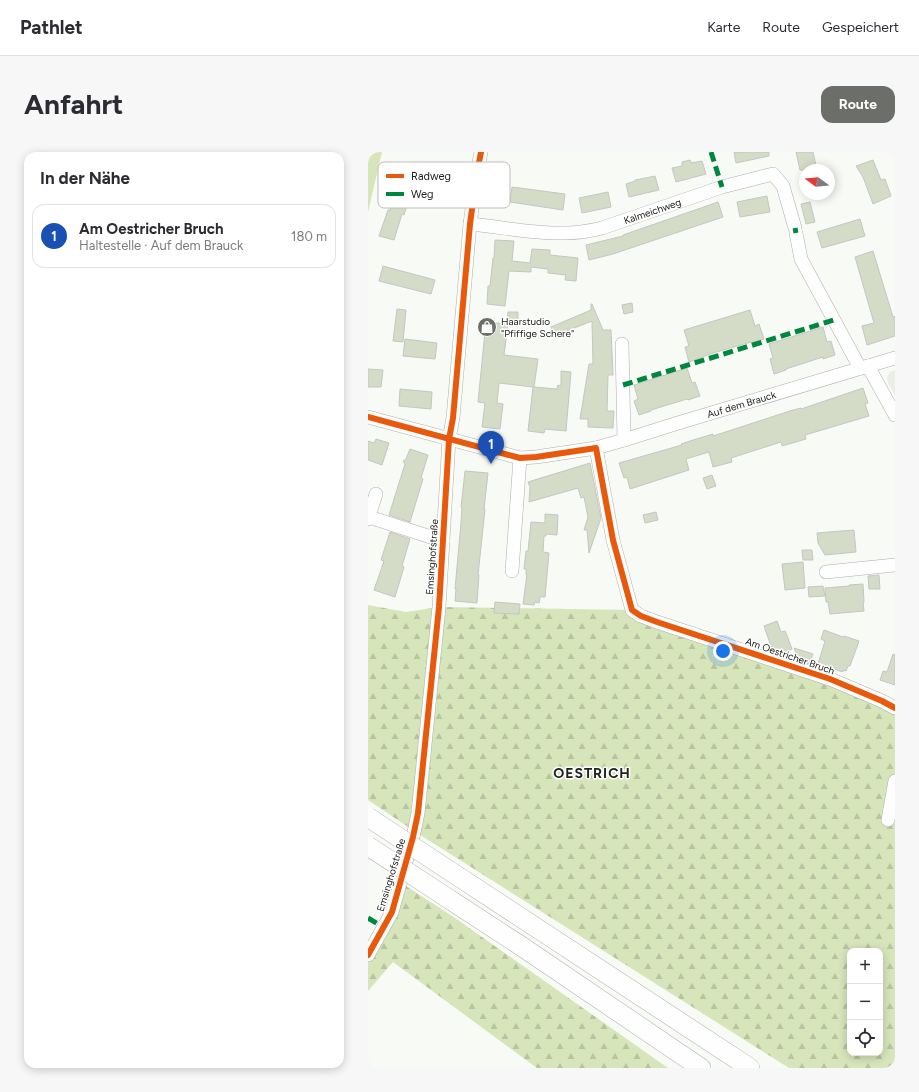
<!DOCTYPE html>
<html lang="de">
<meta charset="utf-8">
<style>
:root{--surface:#fff;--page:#f7f7f7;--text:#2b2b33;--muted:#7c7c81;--line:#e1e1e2;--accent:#6c6e69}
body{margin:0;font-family:Figtree,sans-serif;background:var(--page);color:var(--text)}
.controls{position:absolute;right:12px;bottom:12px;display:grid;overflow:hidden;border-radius:8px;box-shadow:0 2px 10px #0003}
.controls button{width:36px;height:36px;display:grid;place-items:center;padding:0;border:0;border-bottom:1px solid var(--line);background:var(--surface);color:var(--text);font:20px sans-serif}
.compass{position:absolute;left:431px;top:12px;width:36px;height:36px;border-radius:50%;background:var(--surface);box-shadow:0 2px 10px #0003;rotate:286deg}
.you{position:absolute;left:355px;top:499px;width:14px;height:14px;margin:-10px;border:3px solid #fff;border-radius:50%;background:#1a73e8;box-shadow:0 0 0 6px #1a73e833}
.badge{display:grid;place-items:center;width:26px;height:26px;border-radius:50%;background:var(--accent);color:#fff;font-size:13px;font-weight:700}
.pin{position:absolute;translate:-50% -33px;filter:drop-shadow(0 1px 2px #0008)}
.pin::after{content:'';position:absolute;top:21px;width:14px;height:12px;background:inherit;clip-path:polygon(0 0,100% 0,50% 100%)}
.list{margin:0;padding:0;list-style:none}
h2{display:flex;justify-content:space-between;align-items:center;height:52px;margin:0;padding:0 16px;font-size:17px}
h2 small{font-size:13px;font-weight:400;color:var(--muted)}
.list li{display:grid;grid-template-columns:26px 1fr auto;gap:12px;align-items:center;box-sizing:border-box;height:64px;margin:0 8px 8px;padding:0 8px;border:1px solid var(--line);border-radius:12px}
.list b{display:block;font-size:15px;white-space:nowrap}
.list p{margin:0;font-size:13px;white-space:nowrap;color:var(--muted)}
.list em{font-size:13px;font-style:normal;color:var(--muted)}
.icon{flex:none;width:22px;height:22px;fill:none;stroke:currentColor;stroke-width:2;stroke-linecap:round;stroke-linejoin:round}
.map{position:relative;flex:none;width:527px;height:916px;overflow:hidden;border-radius:12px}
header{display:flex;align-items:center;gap:24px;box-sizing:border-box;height:56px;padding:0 20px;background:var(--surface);border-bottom:1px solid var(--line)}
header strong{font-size:19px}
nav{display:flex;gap:22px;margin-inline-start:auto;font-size:14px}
.intro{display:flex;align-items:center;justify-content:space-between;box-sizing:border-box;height:96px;padding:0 24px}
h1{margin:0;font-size:28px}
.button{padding:10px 18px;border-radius:12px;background:var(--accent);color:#fff;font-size:14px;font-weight:700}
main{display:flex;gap:24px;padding:0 24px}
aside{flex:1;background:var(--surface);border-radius:12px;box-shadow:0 2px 10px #0003}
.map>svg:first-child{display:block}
.built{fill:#eaeee3}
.green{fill:#d6e5ba}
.forest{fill:url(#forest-firs);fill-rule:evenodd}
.building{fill:#d4dbc7;stroke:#c5c6c2}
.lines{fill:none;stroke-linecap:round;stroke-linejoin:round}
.minor-casing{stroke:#adafaa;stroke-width:14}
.highway-casing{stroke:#adafaa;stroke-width:20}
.minor{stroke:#fefefe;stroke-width:13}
.highway{stroke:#fefefe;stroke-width:19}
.highway-bridge-casing{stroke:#adafaa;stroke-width:20;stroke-linecap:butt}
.highway-bridge{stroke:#fefefe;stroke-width:19}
.quiet{stroke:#00873e;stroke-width:5;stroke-dasharray:10 5;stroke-linecap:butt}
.cycleway-casing{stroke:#fff;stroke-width:8}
.cycleway{stroke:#e8590c;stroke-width:6}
.labels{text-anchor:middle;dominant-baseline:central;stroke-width:3;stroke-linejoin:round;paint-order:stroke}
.street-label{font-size:10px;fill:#21221e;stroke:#fff}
.poi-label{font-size:10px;fill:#21221e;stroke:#fff;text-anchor:start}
.district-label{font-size:14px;font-weight:bold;letter-spacing:1px;fill:#21221e;stroke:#fff}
.key{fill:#fff;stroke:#bcbdbc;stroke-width:1}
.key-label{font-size:11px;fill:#21221e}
</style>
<header>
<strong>Pathlet</strong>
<nav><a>Karte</a><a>Route</a><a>Gespeichert</a></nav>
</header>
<div class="intro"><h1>Anfahrt</h1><a class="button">Route</a></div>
<main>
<aside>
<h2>In der Nähe<small></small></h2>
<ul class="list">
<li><span class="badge" style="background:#1a4fb4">1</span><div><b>Am Oestricher Bruch</b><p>Haltestelle · Auf dem Brauck</p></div><em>180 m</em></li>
</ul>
</aside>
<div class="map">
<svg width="527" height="916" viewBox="0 0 527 916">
<defs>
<pattern id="forest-firs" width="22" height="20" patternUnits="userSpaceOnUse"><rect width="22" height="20" fill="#d6e5ba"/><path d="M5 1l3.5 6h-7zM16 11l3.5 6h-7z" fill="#b7c49f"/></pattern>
</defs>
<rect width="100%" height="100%" fill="#f8faf5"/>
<path class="built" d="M527,218V243L520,231L519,225L522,220Z"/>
<path class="green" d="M0,0H14L0,60Z"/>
<path class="forest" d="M0,453L38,460L71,455L264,458L527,556V629L520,668L527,671V916H421L46,679L0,648ZM482,799H512V901H482Z
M32,730L87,766L300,916H169L25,810L0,839V807Z"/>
<path class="building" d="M366,0H401V4L368,11Z
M428,0H445L449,18H432Z
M322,8L323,11L334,9L338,22L308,30L304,16L314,14V10Z
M505,8L513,28L517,27L523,44L505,52L495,25L488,14Z
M287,24L291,38L261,45L258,32L267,29V28Z
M30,33L44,38L36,63L34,62L26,88L11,84L20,58H22Z
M144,35L197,42L195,58L142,50Z
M240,40L243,55L214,61L211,46Z
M399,44L402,60L372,65L369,50Z
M350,50L355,65L245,102L221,108L218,93L255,84V83Z
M442,50L447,70L438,72L433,52Z
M492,67L497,84L454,96L449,80Z
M127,88L146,89L144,109L162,111L164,97L182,98V103L210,106L208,129L197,128L198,123L180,121V117L163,115V120L141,119L137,154L119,152L120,134H122L125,106H126Z
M505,99L525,165L527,164V184L499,193L494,174L506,171L487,105Z
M15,114L67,128L63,142L11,129Z
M264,151L265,160L256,162L254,153Z
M223,152H224L235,178H243L245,223H240L239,259H246L245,276L220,275V267H212L221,212H225L224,169L186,184L183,175L223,158Z
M29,157L38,158L35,190L25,189Z
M382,158L387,174L391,172L396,187L383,191V190L345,201L321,210L317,195L321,194L316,178Z
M140,160H150V171L139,170Z
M118,170L140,172L136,203L170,207L166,235L189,237L190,233L193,234V219L203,220L198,279L177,277L176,281L160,279L165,235L131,231L129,251L135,252L132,277L114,275L117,251L110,250Z
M455,175L459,190L463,189L467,203L455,207V205L418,217V218L406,222L402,207L405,206L401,192Z
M37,187L69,191L67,207L35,204Z
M319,216L324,231L327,230L332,244L320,248L319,247L283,258V259L271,263L266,249L270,247L266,233Z
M0,217L15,218L13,235H0Z
M495,236L500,251L497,252L501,264L437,283L438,287L414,294L413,290L363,306L364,310L345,315L341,300L318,307L321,318L262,337L259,325L256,326L251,311L314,293L313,292L325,288L345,282V284L425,258L433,256V257Z
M32,237L64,240L63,257L31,254Z
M8,287L21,291L14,313L0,308V289L6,291Z
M42,297L60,303L53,326L55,327L42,370L21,363L37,312L35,309L38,307Z
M222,311L233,366L221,401L219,378H216L220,365L216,345L213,346L210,336L161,350L162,335L160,330Z
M97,319L120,321L116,357H117L110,423H111L109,451L87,449L88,437H87L93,371L94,355H93Z
M344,323L348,334L339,337L335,326Z
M288,360L290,368L277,371L275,363Z
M177,362L190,363L189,383L178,382V384H176L175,400L181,401L177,445H172L171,451L167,450L166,453L155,452L159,422H158V417H156L158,399H160L163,370L177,371Z
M486,378L488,400L457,403L450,391L449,381Z
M22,380L42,387L34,414L36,415L27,445L6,438L16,409L13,408Z
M434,398H444L445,408H435Z
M435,410L437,436L417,438L414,412Z
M511,423L512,437H501L500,424Z
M495,432L496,450H495L496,459L462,462L460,450H458L457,436L481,434V433Z
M455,434L457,444L441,445L440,435Z
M127,450L152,452L151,462L126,461Z
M409,469L413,480L417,479L418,481L424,497L415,501L414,498L407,501L405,500L396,474Z
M456,478L475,485L476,484L491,489L482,514H480L478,519L475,518V520L450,512L457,489L453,487Z
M426,496L445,502L441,512L430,508Z
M525,502L527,503V533L512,528L515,519L519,520Z"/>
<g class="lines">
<defs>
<g id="minor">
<path id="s1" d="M102,72C134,75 166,82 197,81C210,81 222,79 234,76L354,35L405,22L415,34L427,76"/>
<path d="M428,81L433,107L492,216"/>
<path d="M254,192L256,288"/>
<path d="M500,214L527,263"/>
<path id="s2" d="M0,265L152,306L168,305L228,296L256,288L310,271L527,206"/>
<path d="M228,296L245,388L264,458L273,464L289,470L462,527L514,549L527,556"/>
<path d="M1,365L75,389"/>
<path d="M0,367L8,342"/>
<path d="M144,419L152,306"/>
<path d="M458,420L527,413"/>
<path d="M520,668L527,629"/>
<path d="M0,803L24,760L45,685L50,661L71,455L81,287L85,266L102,72L109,21L113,0"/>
</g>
<path id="highway" d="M91,725L382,916
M84,749L153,794L333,916"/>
</defs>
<use href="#minor" class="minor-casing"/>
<use href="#highway" class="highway-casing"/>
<use href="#minor" class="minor"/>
<use href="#highway" class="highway"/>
<defs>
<path id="highway-bridge" d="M0,665L91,725
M0,694L84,749"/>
</defs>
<use href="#highway-bridge" class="highway-bridge-casing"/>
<use href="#highway-bridge" class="highway-bridge"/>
<path class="quiet" d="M343,0L354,35
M427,76L428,81
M255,233L466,168
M0,766L15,775"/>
<defs>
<path id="cycleway" d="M0,265L152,306L168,305L228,296L245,388L264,458L273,464L289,470L462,527L514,549L527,556
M0,803L24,760L45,685L50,661L71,455L81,287L85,266L102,72L109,21L113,0"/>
</defs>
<use href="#cycleway" class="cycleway-casing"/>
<use href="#cycleway" class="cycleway"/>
</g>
<defs>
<symbol id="shop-disc" viewBox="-11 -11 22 22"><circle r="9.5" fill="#6c6e69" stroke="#fff"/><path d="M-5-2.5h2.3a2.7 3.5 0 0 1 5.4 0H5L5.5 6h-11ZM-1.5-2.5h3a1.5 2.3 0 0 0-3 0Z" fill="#fff"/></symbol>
</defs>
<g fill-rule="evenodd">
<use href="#shop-disc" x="108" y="164" width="22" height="22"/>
</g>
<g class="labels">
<g class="street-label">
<text stroke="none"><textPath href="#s1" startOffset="186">Kalmeichweg</textPath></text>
<text stroke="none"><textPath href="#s2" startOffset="386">Auf dem Brauck</textPath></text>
<text transform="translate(64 405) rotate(-86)">Emsinghofstraße</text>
<text transform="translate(422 504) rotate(19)">Am Oestricher Bruch</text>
<text transform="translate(23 723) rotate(-73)">Emsinghofstraße</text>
</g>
<g class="poi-label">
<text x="133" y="169">Haarstudio<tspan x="133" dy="12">"Pfiffige Schere"</tspan></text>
</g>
<g class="district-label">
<text x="224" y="621">OESTRICH</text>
</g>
</g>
<rect x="10" y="10" width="132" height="46" rx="6" class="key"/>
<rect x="18" y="22" width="18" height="4" fill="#e8590c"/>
<rect x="18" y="40" width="18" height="4" fill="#00873e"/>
<g class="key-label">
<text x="43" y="28">Radweg</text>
<text x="43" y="46">Weg</text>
</g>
</svg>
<div class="controls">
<button>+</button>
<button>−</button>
<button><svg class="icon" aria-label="locate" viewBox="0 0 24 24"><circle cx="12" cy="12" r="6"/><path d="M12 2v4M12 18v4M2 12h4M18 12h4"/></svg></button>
</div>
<svg class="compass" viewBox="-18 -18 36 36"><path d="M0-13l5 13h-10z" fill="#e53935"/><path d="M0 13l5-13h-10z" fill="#7c7c81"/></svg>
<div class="you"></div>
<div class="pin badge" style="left:123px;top:312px;background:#1a4fb4">1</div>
</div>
</main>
